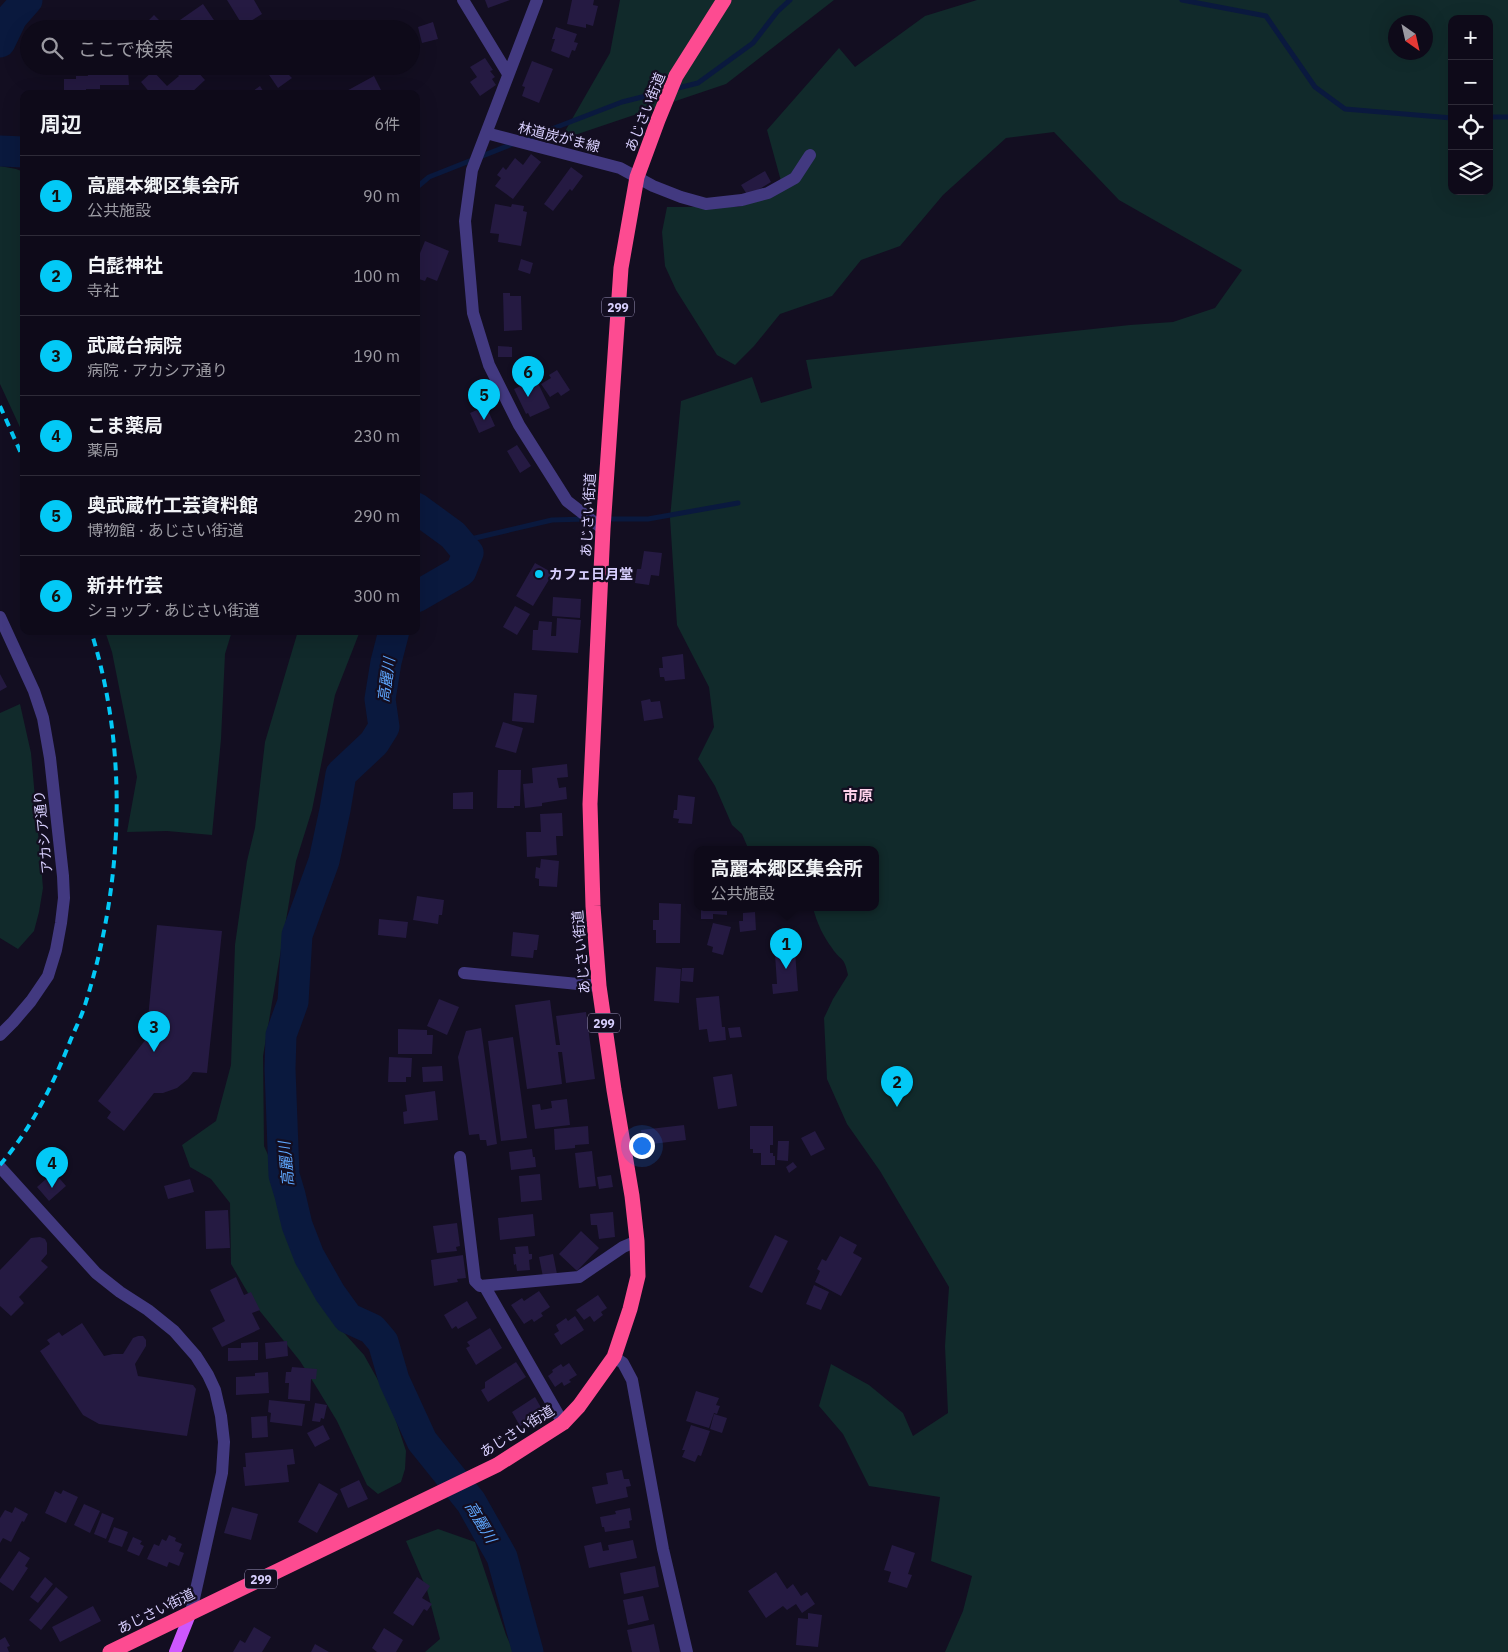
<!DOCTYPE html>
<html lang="ja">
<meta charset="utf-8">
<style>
:root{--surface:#0e0a19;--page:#171322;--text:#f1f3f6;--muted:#9b9aa2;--line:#2e2b38;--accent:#03c9f6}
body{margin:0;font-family:"IBM Plex Sans","Noto Sans JP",sans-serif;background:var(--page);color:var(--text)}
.controls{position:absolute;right:15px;top:15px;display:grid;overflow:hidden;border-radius:10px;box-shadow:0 5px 20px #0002}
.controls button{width:45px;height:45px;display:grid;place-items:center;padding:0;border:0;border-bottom:1px solid var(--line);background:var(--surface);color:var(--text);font:25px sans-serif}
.compass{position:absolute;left:1388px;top:15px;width:45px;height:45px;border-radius:50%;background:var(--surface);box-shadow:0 5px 20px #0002;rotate:146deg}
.you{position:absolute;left:641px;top:1145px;width:18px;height:18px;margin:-12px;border:4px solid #fff;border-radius:50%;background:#1a73e8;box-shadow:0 0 0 8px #1a73e833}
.badge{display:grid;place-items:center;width:32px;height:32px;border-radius:50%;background:var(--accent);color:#111;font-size:16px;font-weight:700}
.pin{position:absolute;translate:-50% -41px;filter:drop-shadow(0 1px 2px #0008)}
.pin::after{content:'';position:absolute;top:26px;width:18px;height:15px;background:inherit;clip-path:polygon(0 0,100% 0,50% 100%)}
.popup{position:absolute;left:694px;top:846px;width:185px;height:65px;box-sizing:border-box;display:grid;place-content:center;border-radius:10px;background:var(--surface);filter:drop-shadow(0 1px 4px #0005);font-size:16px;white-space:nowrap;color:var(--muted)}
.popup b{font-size:19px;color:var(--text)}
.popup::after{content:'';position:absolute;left:50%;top:100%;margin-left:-10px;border:10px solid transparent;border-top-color:var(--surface)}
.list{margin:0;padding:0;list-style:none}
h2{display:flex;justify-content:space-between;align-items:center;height:65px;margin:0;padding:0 20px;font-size:21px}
h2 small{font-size:16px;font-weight:400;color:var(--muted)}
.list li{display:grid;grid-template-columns:32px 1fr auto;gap:15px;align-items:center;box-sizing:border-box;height:80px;padding:0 20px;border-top:1px solid var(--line)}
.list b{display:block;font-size:19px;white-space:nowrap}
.list p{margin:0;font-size:16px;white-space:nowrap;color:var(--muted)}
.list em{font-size:16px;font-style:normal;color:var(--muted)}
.icon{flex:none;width:28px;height:28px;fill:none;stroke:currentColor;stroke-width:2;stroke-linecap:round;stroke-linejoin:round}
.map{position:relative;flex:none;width:1508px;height:1652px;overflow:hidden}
.search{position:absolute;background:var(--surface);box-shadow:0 5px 20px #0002;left:20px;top:20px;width:400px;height:55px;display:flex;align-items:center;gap:12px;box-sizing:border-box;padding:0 18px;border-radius:28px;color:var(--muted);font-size:19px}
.panel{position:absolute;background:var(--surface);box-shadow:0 5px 20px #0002;left:20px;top:90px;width:400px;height:545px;border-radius:10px}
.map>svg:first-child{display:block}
.green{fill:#112a2b;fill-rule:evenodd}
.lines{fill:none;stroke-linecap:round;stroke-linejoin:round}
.stream{stroke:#0a193e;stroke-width:5}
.river{stroke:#0a193e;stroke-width:31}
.building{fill:#251a42}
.minor{stroke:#423980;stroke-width:12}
.major{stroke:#cd57fd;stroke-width:12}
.highway{stroke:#fd4b91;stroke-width:15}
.rail{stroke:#03c9f6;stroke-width:4;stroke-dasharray:8 6;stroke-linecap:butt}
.poi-dot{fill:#03c9f6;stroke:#130e21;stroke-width:2}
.labels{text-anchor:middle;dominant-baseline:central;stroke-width:4.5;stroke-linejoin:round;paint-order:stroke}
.shield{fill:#130e21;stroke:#9d95bc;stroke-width:1}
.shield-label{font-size:12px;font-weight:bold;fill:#d8cffe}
.street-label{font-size:14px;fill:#d8cffe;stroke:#130e21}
.poi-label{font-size:14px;font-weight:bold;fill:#d8cffe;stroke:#130e21;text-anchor:start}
.water-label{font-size:15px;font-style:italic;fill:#5ea6fd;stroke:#130e21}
.neighbourhood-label{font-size:15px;font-weight:bold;fill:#fed1ea;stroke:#130e21}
</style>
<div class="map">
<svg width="1508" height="1652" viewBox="0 0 1508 1652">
<rect width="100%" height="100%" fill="#130e21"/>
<path class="green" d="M620,0H834L726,84L560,140L610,53Z
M977,0H1508V1652H945L963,1611L972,1576L931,1561L940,1497L869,1486L843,1434L819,1406L831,1364L869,1385L903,1413L913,1436L948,1413L945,1346L949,1287L880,1171L847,1124L827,1079L824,1018L833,999L848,975C844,955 841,962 832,948C823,936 817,923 813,908H875V850H752L748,848L742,834L732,825L715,786L698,759L714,727L709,687L677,625L670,518L681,401L752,377L761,403L812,388L806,360L1130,325L1173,322L1215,308L1242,270L1119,200L1054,132L1006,138L943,195L900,246L861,260L832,296L780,314L754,346L735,365L717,355L676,290L665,266L662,232L667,207H738L774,196L781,181L767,130L839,48L855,67L925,16ZM1452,19H1489V191H1452ZM1396,22H1426V52H1396Z
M0,166L16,169L24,172V436L0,384Z
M105,631H232L225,654L221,739L212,835L167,831L127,832L137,777L112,652Z
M298,631H360L335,695L312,810L296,861L263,1056L264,1146L273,1166L282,1188L286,1219L293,1249L302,1271L327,1314L364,1355L389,1400L406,1451L405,1469L401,1482L378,1494L367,1485L337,1421L317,1388L300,1361L255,1305L231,1264L230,1203L211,1179L190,1167L182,1145L216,1121L231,1065L235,945L247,861L255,828L265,742Z
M20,704L31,753L43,888L39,912L34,931L18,949L0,938V713Z
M438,1529L475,1542L506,1635L514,1652H425L440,1639L427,1590L406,1541Z"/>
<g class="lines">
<path class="stream" d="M1182,0L1266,16L1315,87L1345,109L1452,118
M1489,117H1508
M523,140L622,102L698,83L753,43L777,12L790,0
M416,188L429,177L515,143
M605,519H648L738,503
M458,542L552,520L586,519"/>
<path class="river" d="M0,42L12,17L27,0
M0,151L24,152
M416,508L453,535L468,553L461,571L416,597
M394,631L386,662L380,699L384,727L374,743L341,774L335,810L324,861L297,935L293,1002L281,1035L280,1069L284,1175L290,1195L297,1225L309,1256L330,1293L348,1318L372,1329L383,1342L394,1380L422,1441L471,1502L502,1557L528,1652"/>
</g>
<path class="building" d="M227,0H254L262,14L243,26Z
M485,0H510L488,8Z
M572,0H594L593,5L598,6L593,26L586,24V28L567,24Z
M203,4L218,26L213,29H173L181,23L180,20Z
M154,15L168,29H147L144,25Z
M235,20L242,29H222Z
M433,22L438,39L422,43L418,27Z
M556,27L577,34L574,42L578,43L575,51L572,50L569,58L551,51L555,39H552Z
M485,58L493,70L490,71L495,77L492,79L496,85L480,96L470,82L477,77L470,67Z
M532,61L553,69L539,103L522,96L525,87L522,86Z
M173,66H198L195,69L205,80L190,94H151L141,82L153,71L167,86L179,76L172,68Z
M263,66H293L296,70L289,75L292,78L278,88Z
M115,67V72L128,71L129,85H100V89H86V92L64,93V79H76V76H88L87,72H98V68Z
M374,76L383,94H341Z
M260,86L265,94H249Z
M531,154L541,162L513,199L495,186L501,178L497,175L503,167L506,170L515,158L523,165Z
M571,167L583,176L572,191L570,189L553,211L544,204Z
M765,171L771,182L748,196L741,185Z
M495,204L511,207L512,204L524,206L523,211L527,212L521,246L498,242L499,234L490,233Z
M425,241L449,251L437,281L427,277L425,281L416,278V263Z
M521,259L533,263L530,274L518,270Z
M503,293H510V296H521L522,330L504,331Z
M498,346L512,347V357H498Z
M527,363L531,376L520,379L516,365Z
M557,370L570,390L561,396L558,392L550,397L541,384L551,378L549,375Z
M536,379L550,408L530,417L528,413L526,414L514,389Z
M486,406L495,426L479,433L470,413Z
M517,445L531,466L520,473L507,451Z
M644,551L662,553L659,576L651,575L649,585L635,583L637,569H641Z
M535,563L553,573L533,606L516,596Z
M553,597L581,599L580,618L552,616Z
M515,606L530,614L517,635L503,627Z
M557,618L581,620L578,653L532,650L533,630H538L539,621L552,622L551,636H556Z
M683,654L685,679L665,681L664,677H660L659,668H663L662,657Z
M0,674L7,687L0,691Z
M514,693L537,695L534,723L512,721Z
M650,699L651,702L660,701L663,718L644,721L641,701Z
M503,722L523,728L516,753L495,747Z
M567,764L568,777L557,778L559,788L566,787L567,799L542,803V806L525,808L523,784L533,783L532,768Z
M498,770H521L520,806H514V808H497Z
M473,792V809H453V793Z
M678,795L695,797L692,824L678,823L679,819L673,818L674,810H677Z
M562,813L563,836H556L557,855L527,857L526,832H541L540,814Z
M541,859L559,861L557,887L539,886V879L535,878L536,867L540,868Z
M417,896L444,900L442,915H439L438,924L413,920Z
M659,903L681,904L680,943H656V930H653V920H659Z
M705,908H727V915L713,914V919H701V910H705Z
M755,912L756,930L740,932L739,921H743V913Z
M379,919L408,922L406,938L378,935Z
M713,923L731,927L723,955L712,952L713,947L707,945Z
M157,925L222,931L207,1073L193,1072L188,1079L177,1088L163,1093H154L124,1131L107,1118L111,1112L98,1101L146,1039Z
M513,932L539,935L537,950H534L533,958L511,956Z
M795,952L798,991L773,994L772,984H777L775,954Z
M656,967L681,969L679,1003L654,1001Z
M682,968H694L693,982L681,981Z
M719,996L722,1027H725L726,1040L709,1042L707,1029L699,1030L696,998Z
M439,999L459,1007L447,1035L427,1026Z
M550,1000L556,1045H560L556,1016L586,1012L595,1079L566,1083L562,1052H558L562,1084L527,1089L515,1005Z
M740,1027L742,1037L730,1038L728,1028Z
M481,1028L497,1144L487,1146L486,1140H480L479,1134L469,1135L458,1057L466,1031Z
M398,1029L427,1030V1035H433L432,1054H398Z
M513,1037L527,1138L501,1141L488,1041Z
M389,1057L412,1058L411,1077H406V1082H388Z
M442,1066L443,1081L423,1082L422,1067Z
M732,1074L737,1106L718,1109L713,1077Z
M435,1091L438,1120L404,1124L403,1112L407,1111L405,1095Z
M567,1099L570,1125L535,1129L532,1105L540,1104L541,1110L552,1108L551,1101Z
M684,1125L686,1140L643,1145L641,1130Z
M588,1126L589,1144L575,1145V1148L555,1150L554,1129Z
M750,1126H773V1145H770V1153H773V1156H775V1165H761V1153H753V1149H750Z
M815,1131L825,1149L811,1156L801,1138Z
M778,1141H789L788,1161L777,1160Z
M532,1149L533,1157H535L536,1167L511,1170L509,1152Z
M592,1151L596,1186L579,1188L575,1153Z
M793,1162L797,1167L789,1173L786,1167Z
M54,1172L66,1186L49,1201L37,1187Z
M540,1174L542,1200L521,1202L519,1176Z
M611,1175L613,1187L599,1189L597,1177Z
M190,1179L194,1192L168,1199L164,1186Z
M228,1210L230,1248L206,1249L205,1211Z
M613,1212L615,1237L599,1239L597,1225H591L590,1214Z
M533,1214L535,1236L500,1240L498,1218Z
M457,1223L460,1246L456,1247L457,1251L437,1253L433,1226Z
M581,1231L599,1248L577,1271L559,1254Z
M775,1235L788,1241L762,1293L749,1287Z
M840,1236L857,1245L853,1253L862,1258L841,1296L815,1282L820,1271L817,1269L822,1259L826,1261Z
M40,1237L45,1239L47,1243V1254L41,1261L48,1267L19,1297L24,1303L11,1316L0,1306V1270L31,1238Z
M528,1246L529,1254H532V1259L529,1260L530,1270L517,1271L516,1264L514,1265L513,1254H516L515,1247Z
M553,1254L557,1274L543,1277L539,1257Z
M463,1255L466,1278L457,1279L458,1282L434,1286L431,1260Z
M236,1277L244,1295L251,1292L260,1310L252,1313L260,1329L222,1347L212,1328L225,1321L210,1290Z
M814,1285L829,1292L821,1310L806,1304Z
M539,1291L550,1307L541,1313L543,1316L534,1322L532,1319L524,1324L511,1305L522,1298L524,1301Z
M598,1295L607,1308L601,1312L603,1315L594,1322L590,1316L584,1320L576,1310Z
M467,1301L477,1318L458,1329L456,1326L452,1329L444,1315Z
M575,1316L584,1330L561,1345L554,1334L559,1331L556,1325L566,1318L568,1321Z
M82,1323L104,1356L113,1354H123L133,1338L138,1336H143L146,1340V1346L135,1364L138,1376L193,1385L196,1389L187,1436L99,1424L83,1415L40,1351L50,1344L47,1340L59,1332L62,1336Z
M490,1328L502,1348L476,1365L466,1348L470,1346L467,1342Z
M287,1341L288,1356L266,1359L265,1343Z
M258,1342V1360L228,1361V1348H241V1343Z
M516,1362L526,1377L488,1402L481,1390L485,1388V1382Z
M569,1363L577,1375L569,1380L571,1382L564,1386L562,1382L555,1387L548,1376L553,1372L552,1370L561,1364L563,1367Z
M292,1367L317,1369L316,1379H311L310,1401L288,1399L289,1383H285L286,1372H291Z
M268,1372L269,1393L236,1395V1377L255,1376V1373Z
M696,1391L719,1398L716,1405L720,1406L717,1414L714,1413L709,1428L686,1421Z
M535,1397L543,1411L520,1426L512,1412Z
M269,1400L305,1404L302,1426L270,1422L271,1413L268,1412Z
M315,1403L327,1405L324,1419L321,1418L320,1422L312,1421Z
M714,1414L727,1418L722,1433L710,1429Z
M267,1416L268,1437L252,1438L251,1417Z
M323,1425L330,1439L315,1447L307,1433Z
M691,1425L710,1431L701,1456L698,1455L695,1462L682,1457L685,1450H682Z
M293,1449L295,1464L287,1465L289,1482L245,1486L243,1467H246L245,1453Z
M622,1470L624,1479H629L631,1486L626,1487L628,1497L596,1504L592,1487L608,1484L606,1473Z
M359,1480L368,1499L348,1508L340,1489Z
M319,1483L338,1494L317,1533L298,1522Z
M63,1490L78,1497L66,1523L45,1513L55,1491L61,1494Z
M84,1504L100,1511L90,1533L74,1525Z
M15,1507L28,1514L24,1522L22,1521L11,1542L3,1538L0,1543V1518L5,1510L12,1513Z
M232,1507L258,1514L251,1540L224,1533Z
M630,1508L632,1520L629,1521L630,1528L605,1532L604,1527H602L600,1517L616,1514L615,1511Z
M102,1513L114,1518L106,1539L94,1534Z
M114,1527L128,1532L122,1547L108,1542Z
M169,1535L176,1538L175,1541L182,1544L179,1551L184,1553L179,1566L169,1562L167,1567L147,1559L154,1544L159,1546L162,1539L166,1541Z
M133,1537L142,1541L140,1544L144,1546L139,1556L127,1551Z
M633,1540L637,1558L589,1568L584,1546L601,1542L603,1551L609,1550L608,1545Z
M892,1545L915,1553L908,1574L912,1575L907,1588L888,1582L891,1572L884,1570Z
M19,1551L30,1558L25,1566L28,1568L13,1591L0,1582V1579Z
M655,1566L659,1587L624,1594L620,1573Z
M776,1572L787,1589L793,1584L801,1596L807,1592L815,1604L802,1613L796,1604L787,1610L783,1606L766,1618L748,1591Z
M45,1577L53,1584L38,1603L30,1597Z
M417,1577L430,1586L422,1598L432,1604L427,1611L424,1609L413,1626L393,1613Z
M56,1587L68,1597L41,1630L29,1620Z
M643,1596L649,1620L628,1625L623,1600Z
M93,1606L101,1621L60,1642L52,1627Z
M808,1613L822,1615L818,1647L796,1645L798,1618L808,1619Z
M654,1624L660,1652H632L627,1630Z
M254,1627L271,1637L262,1652H233L240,1640L245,1643Z
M384,1628L403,1640L396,1652H377L372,1648Z
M5,1637L10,1646L7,1647L9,1652H0V1640Z
M315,1644L329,1652H311Z"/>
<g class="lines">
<path class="minor" d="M463,0L508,74
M537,0L472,170L465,221L473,313L489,365L519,425L567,501L603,529
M486,133L620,168L653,186L681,197L706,204L742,200L768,193L795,178L810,155
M0,617L34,691L43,718L50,758L63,876L64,898L61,923L56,950L48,976L31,1001L13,1022L0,1035
M464,973L599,986
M460,1157L475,1281L480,1286L579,1277L623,1247L637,1241
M0,1167L96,1273L120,1292L148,1310L174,1331L196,1356L208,1375L215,1390L221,1416L224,1442L222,1473L191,1612
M485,1287L563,1423
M614,1357L623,1363L632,1380L663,1549L687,1652"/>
<path class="major" d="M175,1652L191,1612"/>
<path class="highway" d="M110,1652L497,1465L563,1423L579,1406L614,1357L630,1309L638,1276L637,1241L632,1196L614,1090L599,986L593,906L590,804L603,529L621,268L637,177L658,120L676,76L724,0"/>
<path class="rail" d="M0,406L24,460
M0,1165C31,1129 52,1087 69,1044C74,1031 81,1018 85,1005C123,885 129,752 91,631"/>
</g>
<circle class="poi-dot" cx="539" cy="574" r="5"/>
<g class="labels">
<g class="shield">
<rect x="602" y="297.5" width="32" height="19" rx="4"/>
<rect x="588" y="1013.5" width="32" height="19" rx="4"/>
<rect x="245" y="1569.5" width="32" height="19" rx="4"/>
</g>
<g class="shield-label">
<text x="618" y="307">299</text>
<text x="604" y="1023">299</text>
<text x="261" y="1579">299</text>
</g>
<g class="street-label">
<text transform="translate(645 112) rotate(-68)">あじさい街道</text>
<text transform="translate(559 137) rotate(14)">林道炭がま線</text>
<text transform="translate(588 515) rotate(-87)">あじさい街道</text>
<text transform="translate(43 832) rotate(-96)">アカシア通り</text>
<text transform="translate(581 952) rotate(-95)">あじさい街道</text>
<text transform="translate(517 1431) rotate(-32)">あじさい街道</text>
<text transform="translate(156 1611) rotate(-26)">あじさい街道</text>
</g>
<g class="poi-label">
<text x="549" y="574">カフェ日月堂</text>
</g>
<g class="water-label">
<text transform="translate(386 680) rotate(-82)">高麗川</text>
<text transform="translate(286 1164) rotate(-95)">高麗川</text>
<text transform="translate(481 1522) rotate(59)">高麗川</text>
</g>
<g class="neighbourhood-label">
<text x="858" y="795">市原</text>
</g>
</g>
</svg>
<div class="controls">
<button>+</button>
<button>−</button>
<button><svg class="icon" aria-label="locate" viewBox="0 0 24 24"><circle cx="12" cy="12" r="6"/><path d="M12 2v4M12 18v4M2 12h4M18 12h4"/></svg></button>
<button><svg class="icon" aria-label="layers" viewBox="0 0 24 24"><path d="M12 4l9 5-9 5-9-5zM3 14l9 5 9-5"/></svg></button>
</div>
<svg class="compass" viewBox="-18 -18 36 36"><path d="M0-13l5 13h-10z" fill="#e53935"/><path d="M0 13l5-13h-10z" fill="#9b9aa2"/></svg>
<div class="you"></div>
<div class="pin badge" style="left:786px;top:969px">1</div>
<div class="popup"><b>高麗本郷区集会所</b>公共施設</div>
<div class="pin badge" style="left:897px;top:1107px">2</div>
<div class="pin badge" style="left:154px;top:1052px">3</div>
<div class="pin badge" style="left:52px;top:1188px">4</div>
<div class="pin badge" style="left:484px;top:420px">5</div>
<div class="pin badge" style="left:528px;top:397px">6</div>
<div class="search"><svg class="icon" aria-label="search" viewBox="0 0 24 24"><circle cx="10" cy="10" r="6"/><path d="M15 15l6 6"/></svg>ここで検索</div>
<section class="panel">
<h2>周辺<small>6件</small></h2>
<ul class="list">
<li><span class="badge">1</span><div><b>高麗本郷区集会所</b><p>公共施設</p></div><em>90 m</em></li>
<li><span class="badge">2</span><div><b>白髭神社</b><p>寺社</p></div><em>100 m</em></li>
<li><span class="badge">3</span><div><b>武蔵台病院</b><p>病院 · アカシア通り</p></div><em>190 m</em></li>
<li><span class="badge">4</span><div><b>こま薬局</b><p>薬局</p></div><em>230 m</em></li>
<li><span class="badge">5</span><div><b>奥武蔵竹工芸資料館</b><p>博物館 · あじさい街道</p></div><em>290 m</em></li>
<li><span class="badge">6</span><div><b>新井竹芸</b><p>ショップ · あじさい街道</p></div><em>300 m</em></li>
</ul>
</section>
</div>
